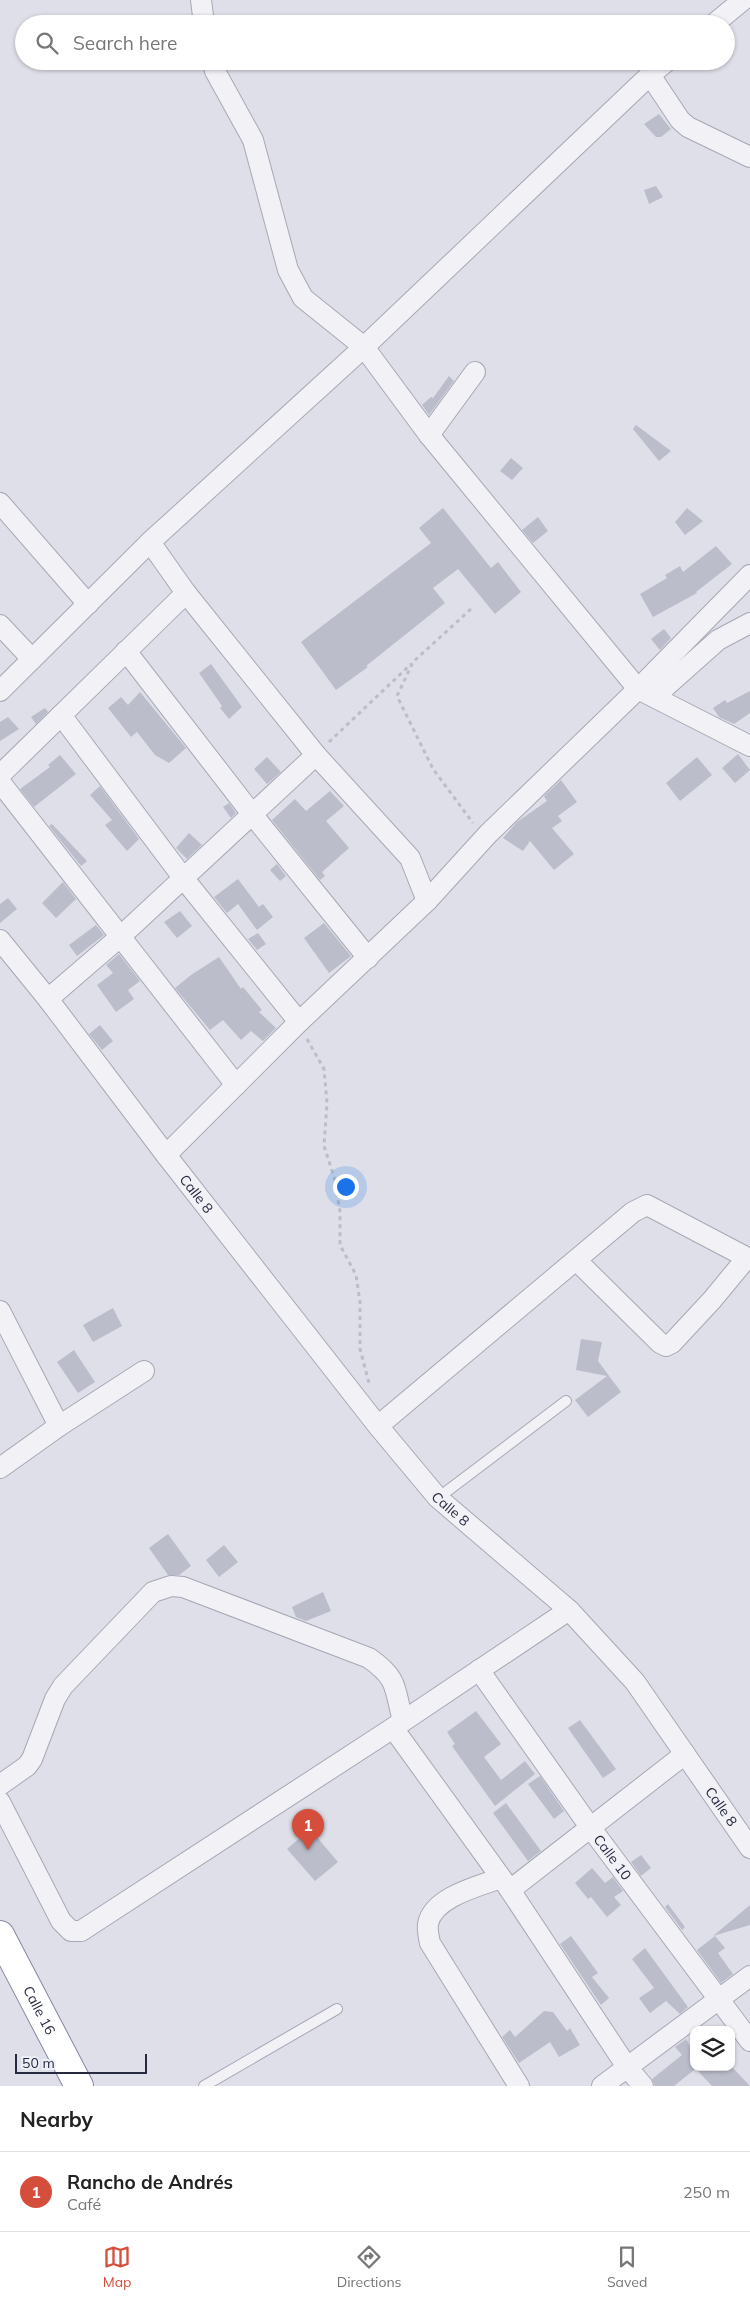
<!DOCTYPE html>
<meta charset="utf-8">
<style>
:root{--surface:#fff;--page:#f2f2f2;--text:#222;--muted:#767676;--line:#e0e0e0;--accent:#d54e3c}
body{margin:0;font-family:Mulish,sans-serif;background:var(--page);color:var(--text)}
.controls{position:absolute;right:15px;bottom:15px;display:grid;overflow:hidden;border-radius:10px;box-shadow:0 1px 4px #0004}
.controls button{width:45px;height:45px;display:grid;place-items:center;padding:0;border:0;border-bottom:1px solid var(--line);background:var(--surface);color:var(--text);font:25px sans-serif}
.scale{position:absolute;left:15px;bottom:12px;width:132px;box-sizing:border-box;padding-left:5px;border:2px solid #262940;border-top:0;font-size:14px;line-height:18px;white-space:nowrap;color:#262940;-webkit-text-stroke:4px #edeff6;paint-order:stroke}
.you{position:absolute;left:345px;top:1186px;width:18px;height:18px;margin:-12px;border:4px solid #fff;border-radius:50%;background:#1a73e8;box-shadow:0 0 0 8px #1a73e833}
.badge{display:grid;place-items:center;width:32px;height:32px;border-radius:50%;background:var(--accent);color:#fff;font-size:16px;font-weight:700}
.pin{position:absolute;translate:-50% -41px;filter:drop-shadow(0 1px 2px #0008)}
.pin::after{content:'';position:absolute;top:26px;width:18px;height:15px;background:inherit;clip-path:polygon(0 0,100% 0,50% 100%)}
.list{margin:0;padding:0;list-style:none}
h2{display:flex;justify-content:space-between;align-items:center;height:65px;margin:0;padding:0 20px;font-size:21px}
h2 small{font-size:16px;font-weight:400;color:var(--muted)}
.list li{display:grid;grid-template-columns:32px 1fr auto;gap:15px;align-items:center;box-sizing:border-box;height:80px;padding:0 20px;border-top:1px solid var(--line)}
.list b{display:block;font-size:19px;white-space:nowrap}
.list p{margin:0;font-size:16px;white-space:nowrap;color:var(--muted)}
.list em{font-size:16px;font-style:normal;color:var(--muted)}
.icon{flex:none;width:28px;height:28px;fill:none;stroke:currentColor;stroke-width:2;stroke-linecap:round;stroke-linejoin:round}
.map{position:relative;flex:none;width:750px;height:2086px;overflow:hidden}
.search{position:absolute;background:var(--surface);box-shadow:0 1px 4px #0004;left:15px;right:15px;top:15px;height:55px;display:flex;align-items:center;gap:12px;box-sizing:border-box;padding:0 18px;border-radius:28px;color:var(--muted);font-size:19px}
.sheet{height:145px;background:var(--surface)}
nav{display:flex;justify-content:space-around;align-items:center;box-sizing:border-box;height:70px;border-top:1px solid var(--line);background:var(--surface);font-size:14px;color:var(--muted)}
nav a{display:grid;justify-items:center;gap:2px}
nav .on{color:var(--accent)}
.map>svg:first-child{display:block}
.building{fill:#bbbdcb}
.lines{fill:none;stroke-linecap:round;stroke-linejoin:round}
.service-casing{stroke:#a7a8b6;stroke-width:12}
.minor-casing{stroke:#a7a8b6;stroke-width:22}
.trunk-casing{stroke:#8588a0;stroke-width:30}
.path{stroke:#bcbdc7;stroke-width:3;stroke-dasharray:4 4;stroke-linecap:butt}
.service{stroke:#f1f1f6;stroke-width:10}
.minor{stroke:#f1f1f6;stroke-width:20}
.trunk{stroke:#fff;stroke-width:28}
.labels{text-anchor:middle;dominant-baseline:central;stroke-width:4;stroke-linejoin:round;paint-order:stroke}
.street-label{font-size:14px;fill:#262940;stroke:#edeff6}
</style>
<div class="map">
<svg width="750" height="2086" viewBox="0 0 750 2086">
<rect width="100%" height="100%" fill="#dedfe8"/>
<path class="building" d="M659,114L671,129L661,137H656L644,124Z
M656,186L663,197L649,204L644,190Z
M449,376L454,381L429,415L422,405L431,397L433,398Z
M636,425L671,451L659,461L633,429Z
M511,458L523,468L512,480L500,471Z
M443,508L491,568L498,562L521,592L495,614L458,569L433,588L445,603L366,666L368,667L336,690L301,642L431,543L419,528Z
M687,508L703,521L685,535L675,522Z
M538,517L548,531L533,543L522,530Z
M716,546L732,564L696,592L697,593L653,617L640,594L667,578L665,575L680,566L683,572Z
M664,629L671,638L660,650L651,639Z
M211,664L242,707L229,719L220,708L222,706L199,673Z
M750,691V713L734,724L719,717L713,708L725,700L727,703Z
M140,692L186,748L169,763L155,755L137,732L131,737L108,708L121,697L128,705Z
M45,708L48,712L36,724L31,717Z
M8,717L19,729L0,741V722Z
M738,754L750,770L735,783L722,768Z
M60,755L76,774L34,807L20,789L50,767L48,765Z
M267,757L281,772L267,784L254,769Z
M697,757L712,775L680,801L666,783Z
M561,780L577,802L558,816L562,821L552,828L574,854L554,870L530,841L523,851L503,838L517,822L547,801L544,796Z
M100,786L139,839L127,851L105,825L112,820L90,795Z
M330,791L344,806L326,821L349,848L322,872L325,876L320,880L272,820L295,799L306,811Z
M229,803L236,813L231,818L223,807Z
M52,824L87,861L81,866L49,826Z
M189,833L202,845L187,859L176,848Z
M277,864L286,876L280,881L270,870Z
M238,879L259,907L263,904L273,917L257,930L238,904L227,913L214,897Z
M63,882L76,899L56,918L42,903Z
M8,898L17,909L0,923V904Z
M180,911L192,926L177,938L164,922Z
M324,923L351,956L329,973L304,938Z
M96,925L104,935L77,956L69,945Z
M258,933L266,944L257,950L248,939Z
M119,954L140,981L128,990L134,999L116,1012L97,985L113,973L106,965Z
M219,957L241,989L243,987L262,1010L259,1012L276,1028L263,1041L251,1031L241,1040L223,1020L210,1030L175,988L191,975Z
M100,1025L113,1041L102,1050L89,1034Z
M113,1308L122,1326L93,1342L83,1325Z
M581,1339L602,1342L598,1361L621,1392L588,1417L575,1400L607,1376L576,1370Z
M74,1350L95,1382L78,1393L57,1362Z
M168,1534L191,1566L179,1575H168L149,1548Z
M224,1545L238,1562L219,1577L206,1560Z
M323,1592L331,1611L306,1621L296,1617L292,1607Z
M476,1711L501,1744L484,1757L501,1780L525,1761L535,1774L495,1806L452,1746L455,1744L447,1732Z
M580,1720L616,1769L603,1778L568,1728Z
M540,1776L564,1811L554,1819L528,1784Z
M506,1803L541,1851L528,1861L493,1813Z
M310,1829L338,1862L315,1881L287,1849Z
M641,1855L651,1868L641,1876L631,1862Z
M592,1868L605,1883L613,1877L623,1891L614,1897L621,1905L607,1917L591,1897L588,1899L575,1883Z
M668,1904L685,1927L682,1930L665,1907Z
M750,1905V1925L713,1936Z
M571,1936L598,1973L592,1977L609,1998L601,2005L560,1944Z
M715,1936L725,1948L718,1953L733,1974L721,1983L697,1950Z
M645,1948L688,2007L680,2014L666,2001L650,2013L639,1998L654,1988L632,1959Z
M544,2011L553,2012L567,2031L570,2028L580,2045L559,2057L550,2042L519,2063L502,2037L510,2030L515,2037Z
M686,2039L691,2048L694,2046V2070L674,2086H655L652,2079L682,2055L675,2047Z
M694,2067H732L750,2086H712Z"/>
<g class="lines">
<defs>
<path id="service" d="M438,1498L566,1401
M204,2086L337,2009"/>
<g id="minor">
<path d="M201,0L204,24"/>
<path d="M714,24L743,0"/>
<path d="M213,61L215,71L253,140L288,270L303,298L364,347L429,435L638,689L750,746"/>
<path d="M650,75L680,120L688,127L750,157"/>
<path d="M429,435L475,372"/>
<path d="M0,503L88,604"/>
<path d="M150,542L186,593L316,755L410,858L427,901"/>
<path d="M0,625L32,659"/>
<path d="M126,651L252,814L368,958"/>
<path d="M0,691L150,542L364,347L650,75L667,61"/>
<path d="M654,697L718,640L750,623"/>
<path d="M61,715L184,879L299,1022"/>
<path d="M0,775L186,593"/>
<path d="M0,782L236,1085"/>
<path id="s1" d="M0,940L48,999L166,1155L378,1426L438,1498L569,1610L635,1682L750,1848"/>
<path d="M48,999L120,937L316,755"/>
<path d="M166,1155L299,1022L427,901L488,834L638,689L750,575"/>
<path d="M0,1311L59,1426"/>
<path d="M378,1426L633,1212L647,1205L744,1256L745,1260L712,1300L672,1343L666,1346L660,1343L576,1260"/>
<path d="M0,1468L59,1426L144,1371"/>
<path id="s2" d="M479,1670L590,1827L750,2041"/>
<path d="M393,1728L510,1890L627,2067L643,2086"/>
<path d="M0,1785L27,1766L32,1759L55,1699L63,1686L153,1592L171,1586L183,1587L369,1658C399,1679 394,1688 403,1721"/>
<path d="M0,1802L61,1921L71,1931H81L393,1728L569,1610"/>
<path d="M501,1878C479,1886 433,1897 428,1924C427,1930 429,1938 430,1943L519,2086"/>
<path d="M510,1890L685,1754"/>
<path d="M602,2086L750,1976"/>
</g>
<g id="trunk">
<path id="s3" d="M0,1935L79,2086"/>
</g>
</defs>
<use href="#service" class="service-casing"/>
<use href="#minor" class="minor-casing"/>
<use href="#trunk" class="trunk-casing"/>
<path class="path" d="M471,609L413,662L397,696L433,769L473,823
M329,742L411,664
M307,1039L324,1069L327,1103L324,1146L334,1177L340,1211V1245L356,1275L360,1302V1349L369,1383"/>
<use href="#service" class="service"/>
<use href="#minor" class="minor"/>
<use href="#trunk" class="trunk"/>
</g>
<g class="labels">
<g class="street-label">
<text stroke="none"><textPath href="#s1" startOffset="321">Calle 8</textPath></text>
<text stroke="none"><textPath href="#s1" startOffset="726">Calle 8</textPath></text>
<text stroke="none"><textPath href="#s1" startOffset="1131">Calle 8</textPath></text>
<text stroke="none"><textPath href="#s2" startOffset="230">Calle 10</textPath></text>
<text stroke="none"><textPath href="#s3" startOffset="85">Calle 16</textPath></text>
</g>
</g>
</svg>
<div class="controls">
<button><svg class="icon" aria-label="layers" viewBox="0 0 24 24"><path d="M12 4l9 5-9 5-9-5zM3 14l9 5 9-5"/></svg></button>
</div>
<div class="scale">50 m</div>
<div class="you"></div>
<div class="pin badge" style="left:308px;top:1850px">1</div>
<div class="search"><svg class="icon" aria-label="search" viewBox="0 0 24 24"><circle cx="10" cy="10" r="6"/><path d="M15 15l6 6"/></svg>Search here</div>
</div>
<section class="sheet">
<h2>Nearby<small></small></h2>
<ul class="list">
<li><span class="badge">1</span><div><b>Rancho de Andrés</b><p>Café</p></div><em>250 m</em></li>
</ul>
</section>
<nav>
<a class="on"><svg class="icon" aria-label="map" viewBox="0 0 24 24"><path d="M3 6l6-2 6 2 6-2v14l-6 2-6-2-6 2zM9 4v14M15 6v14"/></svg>Map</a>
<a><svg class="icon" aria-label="directions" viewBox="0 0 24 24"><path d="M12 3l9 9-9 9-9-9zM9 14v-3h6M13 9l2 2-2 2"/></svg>Directions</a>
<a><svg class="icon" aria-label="saved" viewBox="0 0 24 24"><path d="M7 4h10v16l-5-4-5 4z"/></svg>Saved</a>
</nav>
